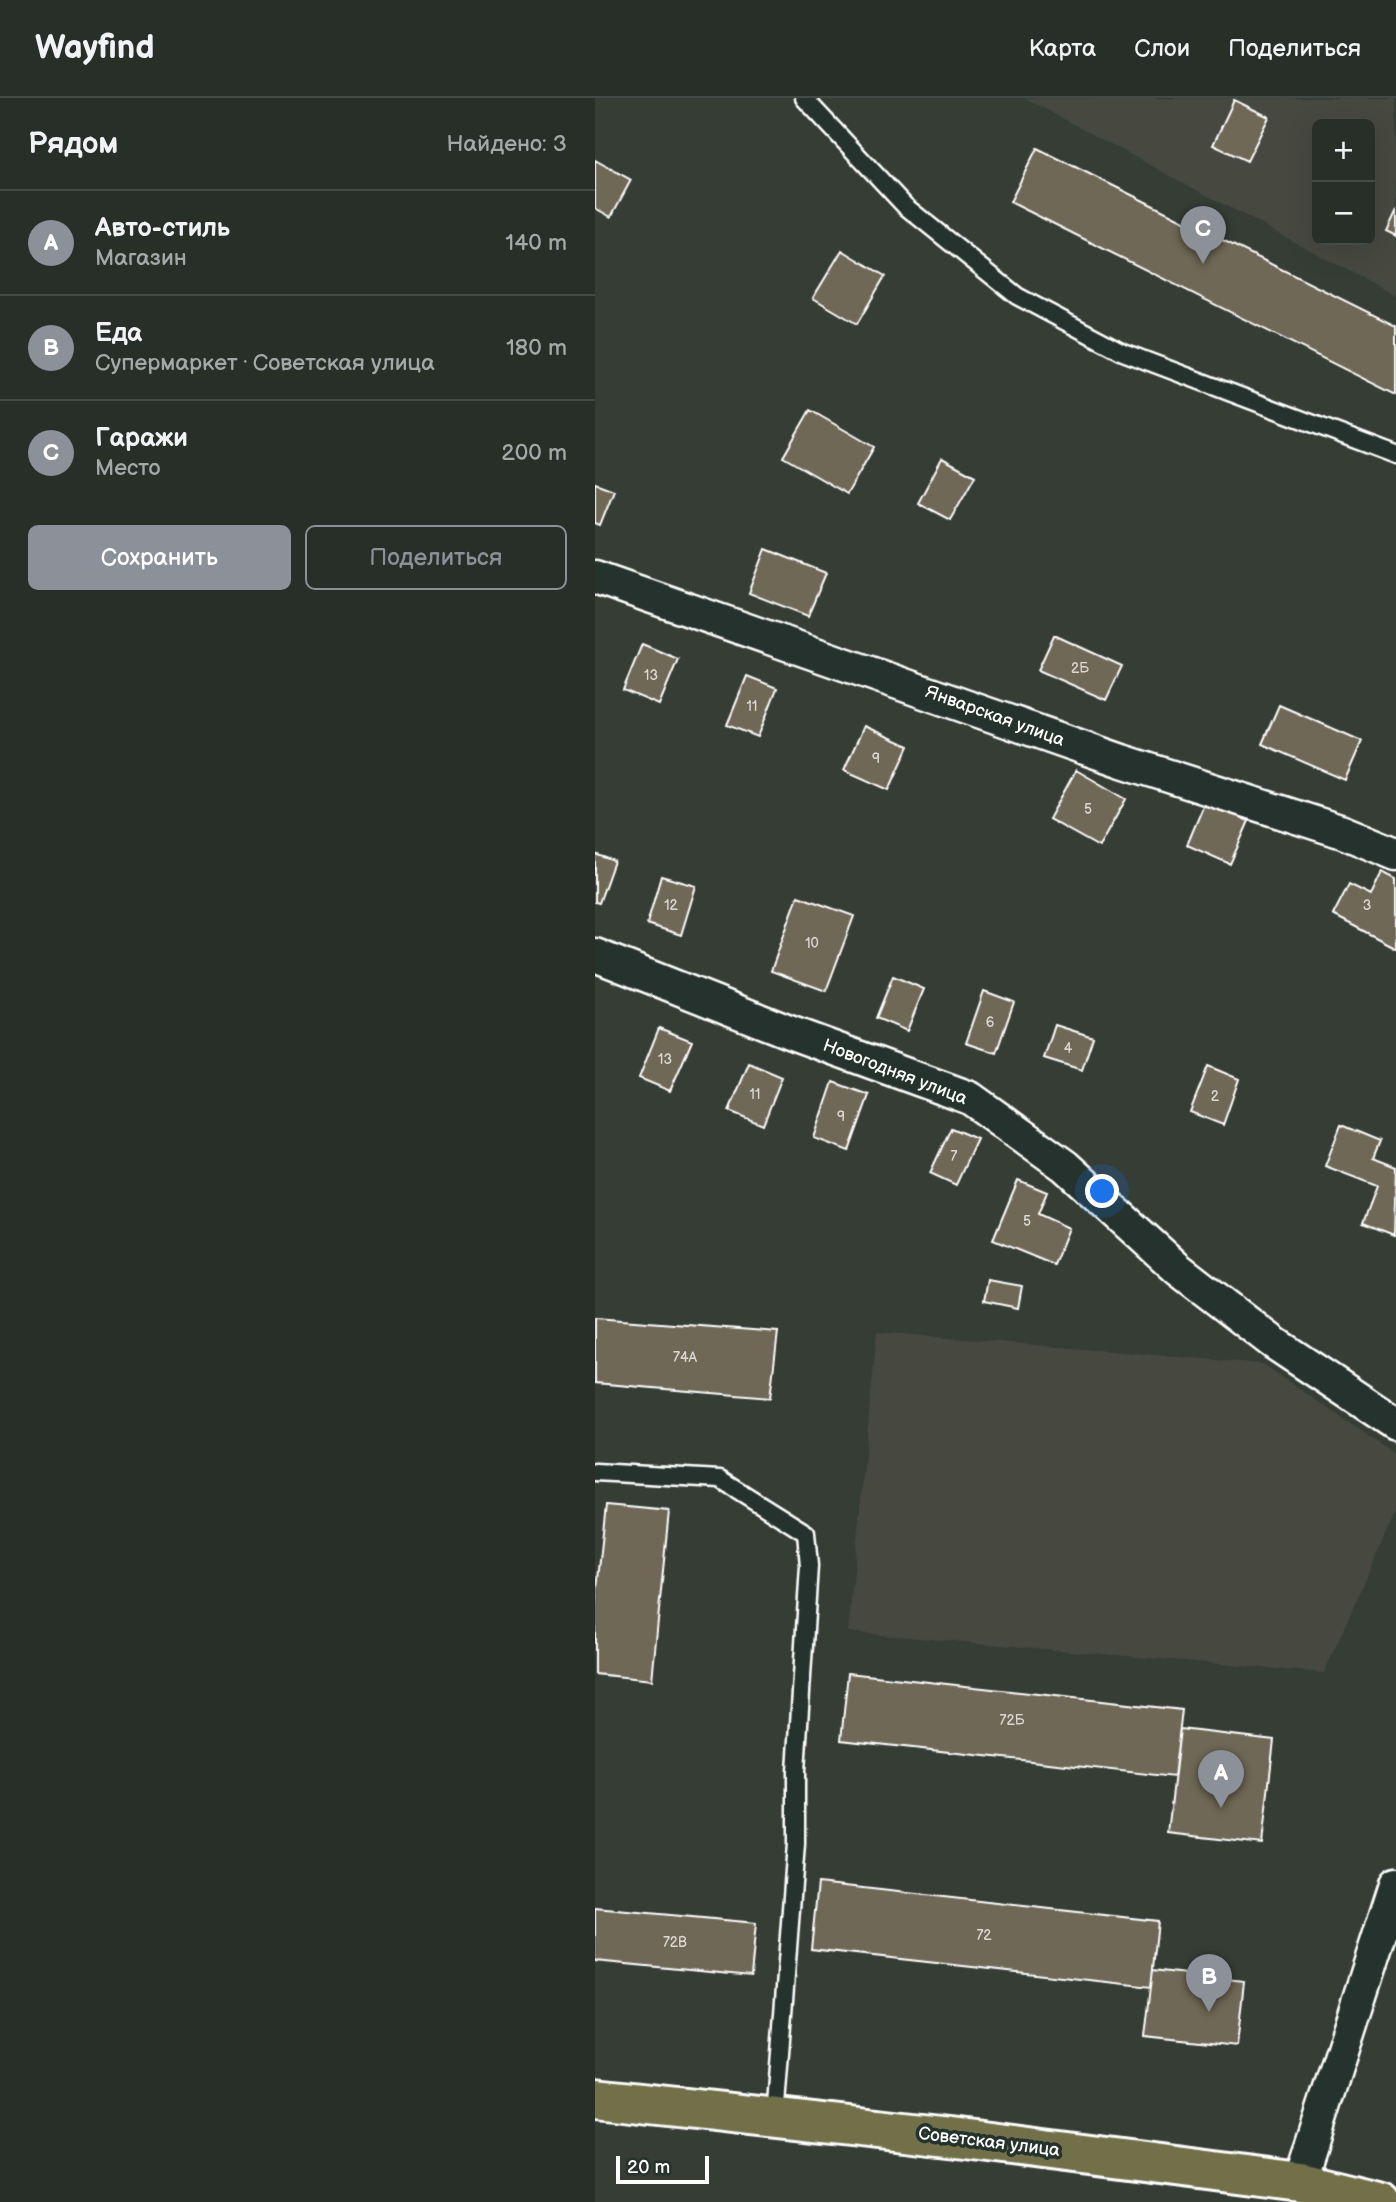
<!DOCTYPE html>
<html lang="ru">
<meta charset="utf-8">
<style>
:root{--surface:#282e28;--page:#303630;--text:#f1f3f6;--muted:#a5a8a8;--line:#444a45;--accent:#8c9099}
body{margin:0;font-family:"Balsamiq Sans",sans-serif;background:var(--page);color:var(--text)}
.controls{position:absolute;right:21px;top:21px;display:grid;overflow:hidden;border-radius:10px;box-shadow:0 7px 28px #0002}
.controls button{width:63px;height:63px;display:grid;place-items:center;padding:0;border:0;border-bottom:2px solid var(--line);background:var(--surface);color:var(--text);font:35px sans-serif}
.scale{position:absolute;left:21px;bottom:18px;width:93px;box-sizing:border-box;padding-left:7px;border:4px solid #fff;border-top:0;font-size:19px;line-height:24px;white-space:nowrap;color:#fff;-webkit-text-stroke:5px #26332d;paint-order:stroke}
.you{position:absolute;left:508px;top:1094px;width:24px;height:24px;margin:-18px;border:5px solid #fff;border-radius:50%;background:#1a73e8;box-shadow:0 0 0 10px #1a73e833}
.badge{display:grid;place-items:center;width:46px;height:46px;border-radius:50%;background:var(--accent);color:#fff;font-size:23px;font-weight:700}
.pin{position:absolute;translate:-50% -58px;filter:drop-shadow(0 2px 4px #0008)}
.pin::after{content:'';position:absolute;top:37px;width:24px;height:21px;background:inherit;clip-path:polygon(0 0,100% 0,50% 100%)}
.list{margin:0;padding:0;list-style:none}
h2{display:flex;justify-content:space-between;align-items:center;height:91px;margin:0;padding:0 28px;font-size:30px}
h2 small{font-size:23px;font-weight:400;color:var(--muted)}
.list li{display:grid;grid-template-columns:46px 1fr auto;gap:21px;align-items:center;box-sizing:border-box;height:105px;padding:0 28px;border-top:2px solid var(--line)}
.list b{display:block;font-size:26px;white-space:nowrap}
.list p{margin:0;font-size:23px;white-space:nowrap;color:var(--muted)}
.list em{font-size:23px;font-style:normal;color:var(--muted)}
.actions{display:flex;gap:14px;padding:21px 28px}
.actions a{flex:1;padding:16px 0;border:2px solid var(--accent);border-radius:10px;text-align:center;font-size:24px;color:var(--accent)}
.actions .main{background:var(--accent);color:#fff}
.map{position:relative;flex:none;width:801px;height:2104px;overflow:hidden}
header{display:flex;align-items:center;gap:42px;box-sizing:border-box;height:98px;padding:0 35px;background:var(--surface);border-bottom:2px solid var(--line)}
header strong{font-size:33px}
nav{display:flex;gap:38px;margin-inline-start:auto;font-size:24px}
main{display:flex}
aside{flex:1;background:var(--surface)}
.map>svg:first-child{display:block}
.built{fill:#464a3f;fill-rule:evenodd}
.building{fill:#6f6757;stroke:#fff;stroke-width:2}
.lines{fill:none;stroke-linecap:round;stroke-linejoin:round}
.lane-casing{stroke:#fff;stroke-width:21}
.street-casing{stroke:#fff;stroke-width:37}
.primary-casing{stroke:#fff;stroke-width:44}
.lane{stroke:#26332d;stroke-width:16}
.street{stroke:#26332d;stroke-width:32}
.primary{stroke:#71704a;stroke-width:38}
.labels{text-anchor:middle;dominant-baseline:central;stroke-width:7;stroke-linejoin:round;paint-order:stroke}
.number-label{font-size:14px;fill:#dbd9d5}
.street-label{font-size:18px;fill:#fff;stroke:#26332d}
</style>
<header>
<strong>Wayfind</strong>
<nav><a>Карта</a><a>Слои</a><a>Поделиться</a></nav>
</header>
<main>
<aside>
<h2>Рядом<small>Найдено: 3</small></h2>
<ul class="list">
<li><span class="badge">A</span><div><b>Авто-стиль</b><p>Магазин</p></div><em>140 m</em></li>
<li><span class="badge">B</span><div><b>Еда</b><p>Супермаркет · Советская улица</p></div><em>180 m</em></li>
<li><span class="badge">C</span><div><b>Гаражи</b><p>Место</p></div><em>200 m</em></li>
</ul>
<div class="actions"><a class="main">Сохранить</a><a>Поделиться</a></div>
</aside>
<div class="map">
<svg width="801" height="2104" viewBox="0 0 801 2104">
<rect width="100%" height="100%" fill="#353d35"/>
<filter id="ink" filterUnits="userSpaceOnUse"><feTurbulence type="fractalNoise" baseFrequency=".0143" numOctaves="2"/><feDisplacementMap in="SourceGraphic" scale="14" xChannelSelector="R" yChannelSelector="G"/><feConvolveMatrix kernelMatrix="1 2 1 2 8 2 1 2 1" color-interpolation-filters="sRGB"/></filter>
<g filter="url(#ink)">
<path class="built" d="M429,0H801V198ZM722,26H775V142H722Z
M282,1234L668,1266L801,1357V1413L729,1575L253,1534Z"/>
<path class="building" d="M639,2L674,19L652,63L618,47Z
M442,50L801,228V297L415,104Z
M0,62L36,82L16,119L0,110Z
M801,112V138L791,133Z
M247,152L290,178L262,226L218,200Z
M215,312L279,349L252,396L188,359Z
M347,360L380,378L355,422L323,405Z
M0,385L19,392L5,427L0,425Z
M171,451L231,475L213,518L154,495Z
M459,537L527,568L511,602L443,572Z
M47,546L83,561L64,607L28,592Z
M152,578L182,590L163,639L132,627Z
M684,607L767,643L750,682L667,646Z
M269,628L314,648L294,692L249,672Z
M481,672L531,701L504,749L454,721Z
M610,704L654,723L635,766L592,747Z
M0,756L19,763L4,805L0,804Z
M787,774L801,781V850L738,817L754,786L776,797Z
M66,778L101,788L86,837L52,826Z
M203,798L259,818L231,893L176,873Z
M298,878L329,891L312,933L281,920Z
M389,893L419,904L401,955L371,945Z
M460,927L498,939L487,972L449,960Z
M64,930L97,943L75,993L44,980Z
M154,965L187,979L168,1027L134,1013Z
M613,968L644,981L628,1027L595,1014Z
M238,984L274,997L254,1053L219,1040Z
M746,1027L785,1043L778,1060L801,1069L799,1137L768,1125L782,1088L730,1068Z
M356,1030L382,1041L361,1087L335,1075Z
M423,1082L452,1094L443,1116L474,1130L459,1167L398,1142Z
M393,1182L427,1188L423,1210L389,1203Z
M0,1220L183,1234L175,1300L0,1285Z
M11,1407L74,1413L57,1582L0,1576V1509Z
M253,1575L587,1612L579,1679L246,1642Z
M585,1631L679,1642L667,1746L573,1735Z
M223,1785L563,1823L556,1889L216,1851Z
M0,1810L161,1825L156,1878L0,1863Z
M558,1872L649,1883L642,1948L550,1938Z"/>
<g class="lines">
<defs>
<path id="lane" d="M209,0L310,108L422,198L528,254L801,357
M0,1374L125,1381L211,1435L214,1468L201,1673V1746L180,2020"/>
<path id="street" d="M0,479L527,663L748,734L801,756
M0,857L194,934L375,1000L470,1068L583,1171L679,1245L801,1326
M705,2084L801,1786"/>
<path id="primary" d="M0,2000L355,2039L705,2084L786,2104"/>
</defs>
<use href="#lane" class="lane-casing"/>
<use href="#street" class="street-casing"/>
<use href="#primary" class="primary-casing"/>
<use href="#lane" class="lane"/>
<use href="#street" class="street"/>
<use href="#primary" class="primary"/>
</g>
</g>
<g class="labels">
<g class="number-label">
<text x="485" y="570">2Б</text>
<text x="56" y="577">13</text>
<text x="157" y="608">11</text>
<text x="281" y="660">9</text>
<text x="493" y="711">5</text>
<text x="76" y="807">12</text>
<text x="772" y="807">3</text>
<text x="217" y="845">10</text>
<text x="395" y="924">6</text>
<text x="473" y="950">4</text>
<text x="70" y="961">13</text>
<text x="160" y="996">11</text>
<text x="620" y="998">2</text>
<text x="246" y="1018">9</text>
<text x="359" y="1058">7</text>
<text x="432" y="1123">5</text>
<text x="90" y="1259">74А</text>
<text x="417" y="1622">72Б</text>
<text x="389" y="1837">72</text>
<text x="80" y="1844">72В</text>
</g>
<g class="street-label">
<text transform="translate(400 618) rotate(20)">Январская улица</text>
<text transform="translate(300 974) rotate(21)">Новогодняя улица</text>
<text transform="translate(394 2044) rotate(7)">Советская улица</text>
</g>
</g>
</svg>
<div class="controls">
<button>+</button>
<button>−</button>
</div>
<div class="scale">20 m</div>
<div class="you"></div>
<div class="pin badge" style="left:626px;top:1710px">A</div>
<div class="pin badge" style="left:614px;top:1914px">B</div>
<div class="pin badge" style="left:608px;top:166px">C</div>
</div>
</main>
